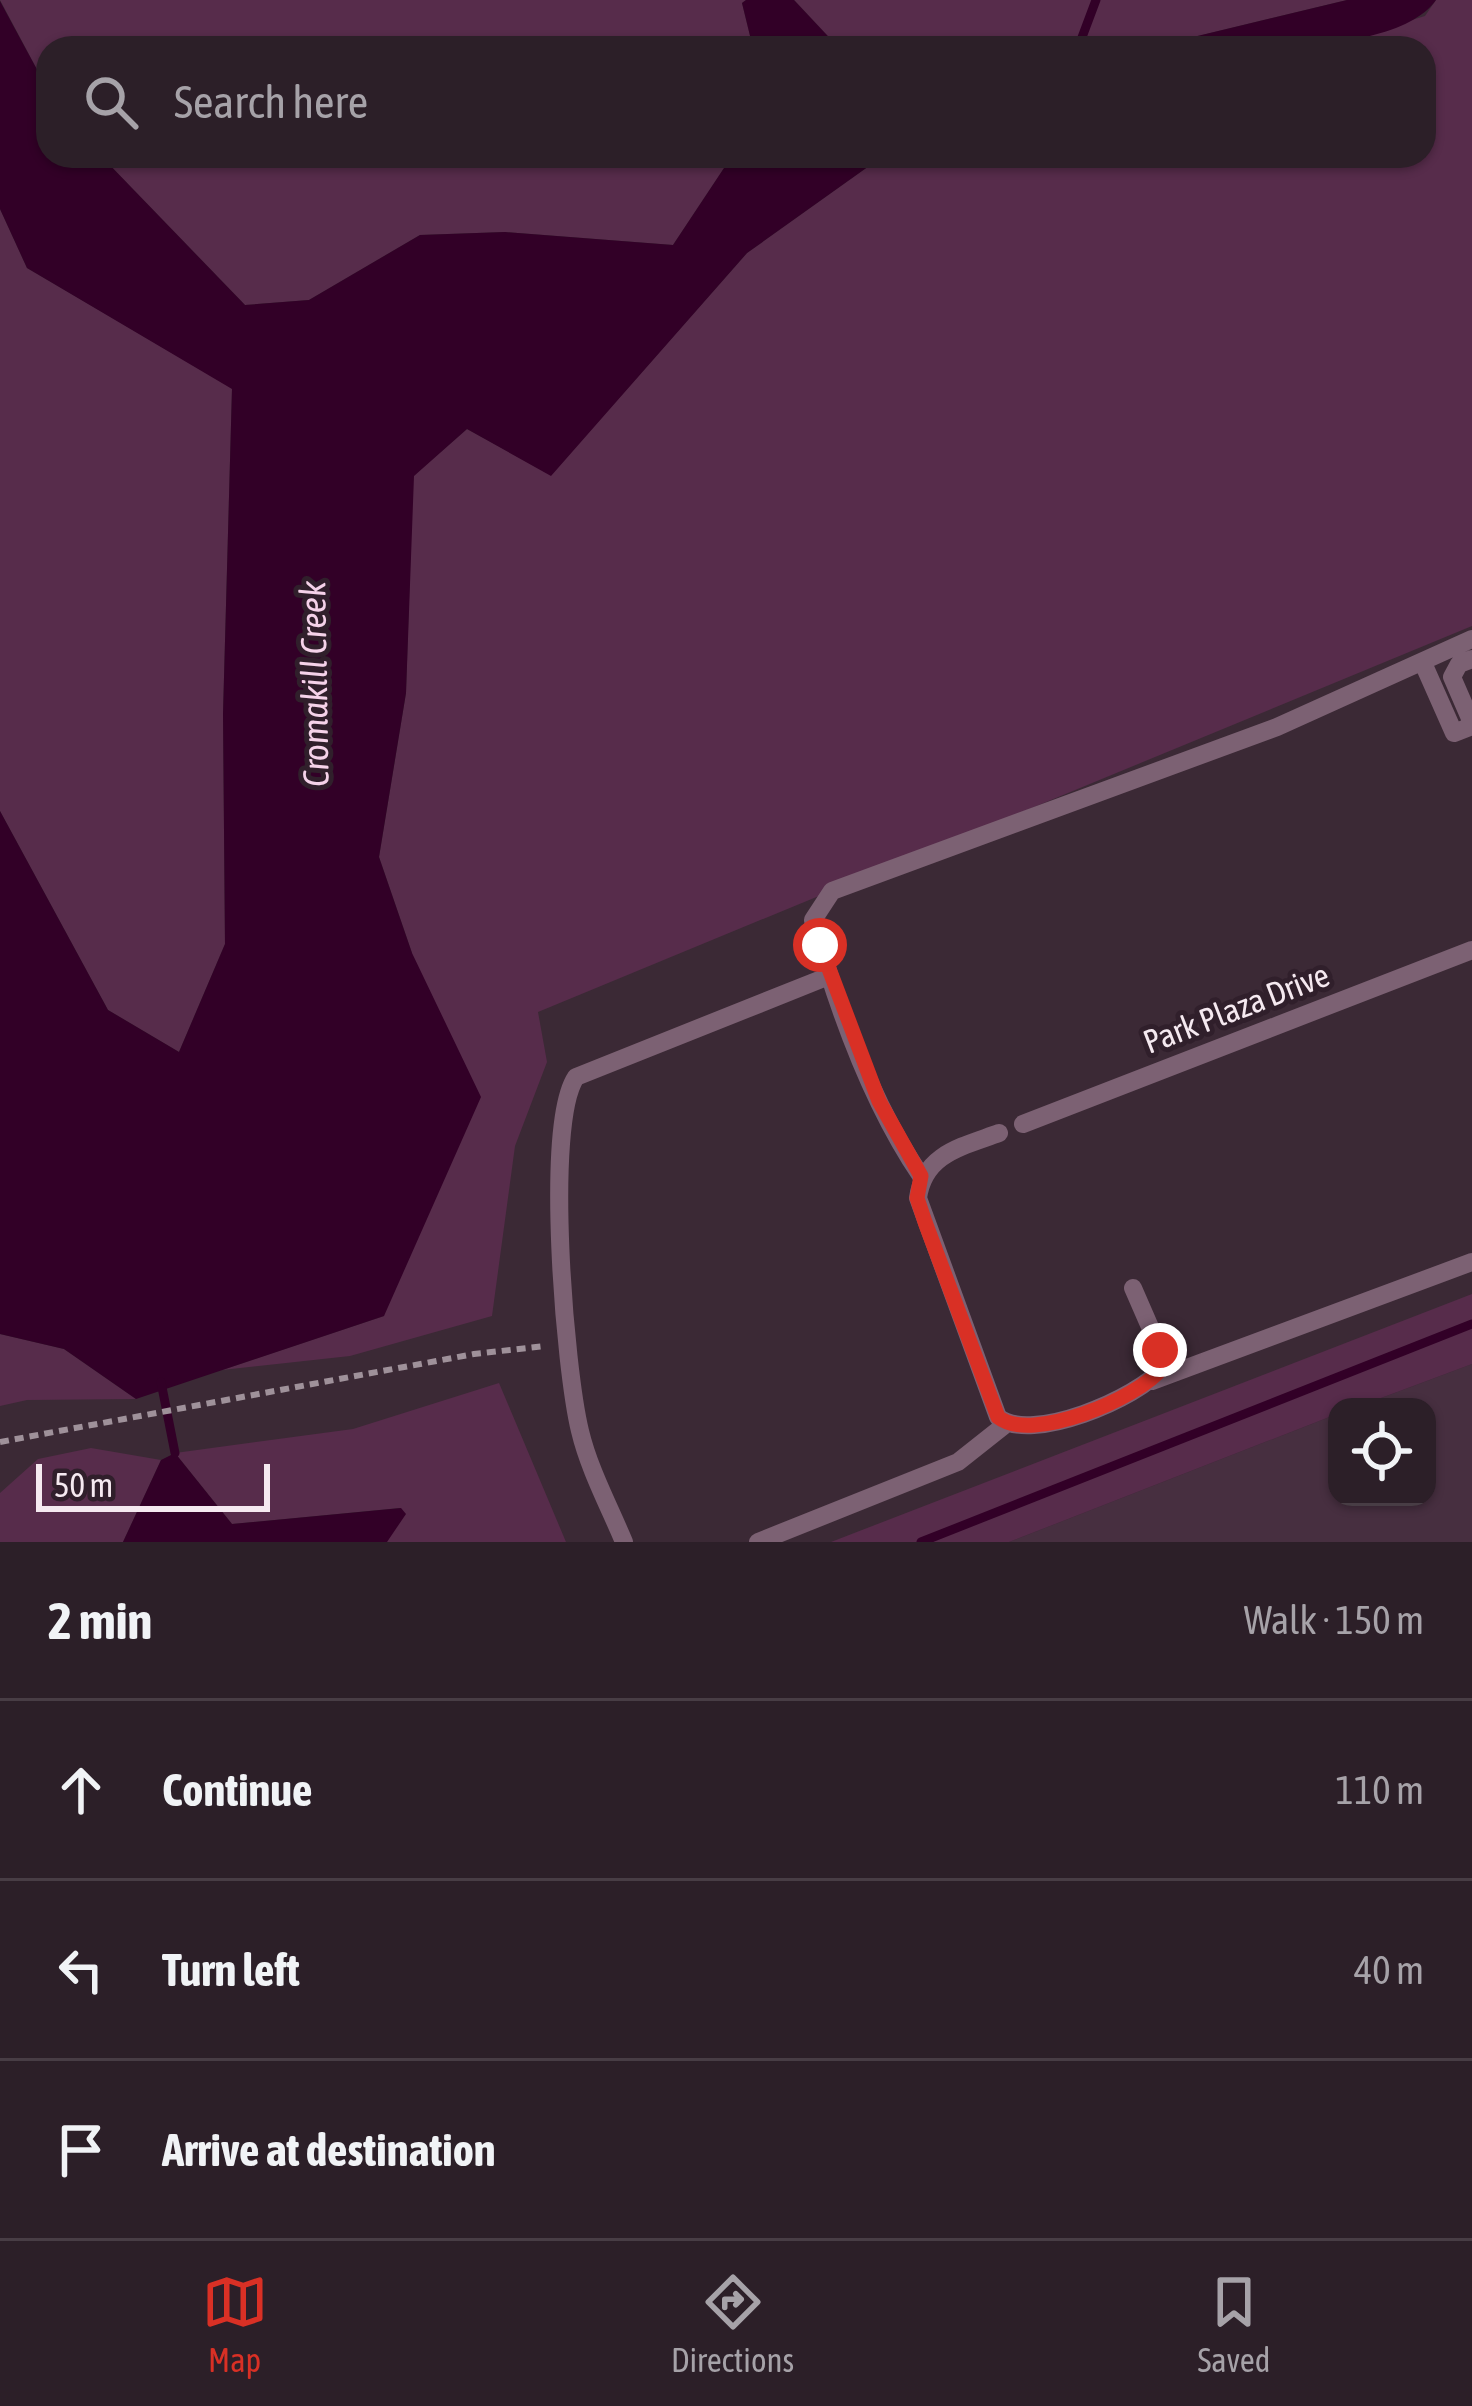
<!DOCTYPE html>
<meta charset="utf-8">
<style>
:root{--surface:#2c1f28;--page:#382c34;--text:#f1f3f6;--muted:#a6a2a8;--line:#483d45;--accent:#d93025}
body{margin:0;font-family:"Asap Condensed",sans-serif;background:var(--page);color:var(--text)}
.controls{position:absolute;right:36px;bottom:36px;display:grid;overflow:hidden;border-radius:24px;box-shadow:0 3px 9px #0004}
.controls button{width:108px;height:108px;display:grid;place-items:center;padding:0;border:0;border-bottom:3px solid var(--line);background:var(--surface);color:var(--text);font:60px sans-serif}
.scale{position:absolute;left:36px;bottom:30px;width:234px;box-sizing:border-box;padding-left:12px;border:6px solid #f5e9f0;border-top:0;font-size:33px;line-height:42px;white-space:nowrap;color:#f5e9f0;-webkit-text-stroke:9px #301f2b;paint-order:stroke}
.stop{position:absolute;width:36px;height:36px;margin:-27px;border:9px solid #d93025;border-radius:50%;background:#fff}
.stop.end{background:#d93025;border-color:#fff;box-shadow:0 3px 12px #0008}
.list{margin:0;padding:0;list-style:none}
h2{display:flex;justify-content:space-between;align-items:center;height:156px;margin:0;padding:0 48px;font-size:51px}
h2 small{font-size:39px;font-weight:400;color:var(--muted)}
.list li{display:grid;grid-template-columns:78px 1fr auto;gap:36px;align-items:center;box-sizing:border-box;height:180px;padding:0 48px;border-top:3px solid var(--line)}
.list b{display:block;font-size:45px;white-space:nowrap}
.list em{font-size:39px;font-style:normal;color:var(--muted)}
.icon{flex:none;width:66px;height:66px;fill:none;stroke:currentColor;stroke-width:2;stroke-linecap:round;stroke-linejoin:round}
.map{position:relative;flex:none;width:1472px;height:1542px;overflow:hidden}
.search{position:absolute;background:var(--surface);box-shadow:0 3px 9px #0004;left:36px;right:36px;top:36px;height:132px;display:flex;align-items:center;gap:30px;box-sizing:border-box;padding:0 42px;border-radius:36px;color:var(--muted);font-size:45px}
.sheet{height:696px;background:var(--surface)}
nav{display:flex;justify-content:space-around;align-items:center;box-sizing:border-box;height:168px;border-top:3px solid var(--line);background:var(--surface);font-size:33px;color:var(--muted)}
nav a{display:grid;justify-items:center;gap:6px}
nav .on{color:var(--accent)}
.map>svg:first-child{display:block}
.built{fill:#472f40}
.green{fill:#572c4b}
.water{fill:#320027}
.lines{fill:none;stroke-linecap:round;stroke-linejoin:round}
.stream{stroke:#320027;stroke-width:9}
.path{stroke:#9f919a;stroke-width:6;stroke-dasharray:9 6;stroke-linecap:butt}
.lane{stroke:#7c6173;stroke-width:18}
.route{stroke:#d93025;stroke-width:15}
.labels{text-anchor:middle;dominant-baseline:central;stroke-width:10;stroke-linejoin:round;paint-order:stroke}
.street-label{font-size:33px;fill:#f5e9f0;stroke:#301f2b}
.water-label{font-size:36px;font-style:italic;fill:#f5d2e9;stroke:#301f2b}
</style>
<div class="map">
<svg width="1472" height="1542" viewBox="0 0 1472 1542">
<rect width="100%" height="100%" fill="#3b2935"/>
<path class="built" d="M1472,1364V1542H1009L1337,1414V1497H1427V1407H1357Z"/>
<path class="green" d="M0,0H746L742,3L753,48H48V90Z
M794,0H1347L1148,48H839Z
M1436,0H1472V626L538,1012L547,1062L515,1146L492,1316L350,1356L222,1370L384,1316L412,953L379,857L406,693L413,476L467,429L551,475L747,253L883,156H1424V48H1319L1425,16Z
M101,156H732L673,245L505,232L420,235L309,300L245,305Z
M0,209L27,268L232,388L223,714L225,944L179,1052L108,1010L0,811Z
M1472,1294V1364L1357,1407H1337V1414L1009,1542H831Z
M0,1334L64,1349L136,1399L27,1400L0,1406Z
M499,1383L566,1542H387L400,1508L232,1524L175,1453L353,1429Z
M91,1448L161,1460L123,1542H0V1493L38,1459Z"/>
<path class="water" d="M746,0H794L839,48H753L742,3Z
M1347,0H1436C1395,59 1215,48 1148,48Z
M0,1L48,90V156H101L245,305L309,300L420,235L505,232L673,245L732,156H883L747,253L551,476L467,429L414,476L406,693L379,857L412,953L481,1097L384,1316L136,1399L64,1349L0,1334V811L108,1010L179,1052L225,944L223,714L232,389L27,268L0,209Z
M175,1453L232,1524L401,1508L406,1514L387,1542H123L161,1460Z"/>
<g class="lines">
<path class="stream" d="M1078,48L1096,0
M161,1382L175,1453
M921,1542L1472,1324"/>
<path class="path" d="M0,1442L474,1354L545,1346"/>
<path class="lane" d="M1472,659L1459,664L1452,677L1472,723
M1423,663L1454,733L1472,726
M1023,1124L1472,950
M999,1133C961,1147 924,1154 918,1198L998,1417C1030,1444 1139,1398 1162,1368L1160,1350L1133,1288
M921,1176C870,1101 837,1007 813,920L832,891L1277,727L1472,639
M1152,1381L1472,1262
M624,1542C609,1506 589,1469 580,1431C565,1370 544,1124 576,1077L829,976
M758,1542L958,1462L1006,1424"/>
</g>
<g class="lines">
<path class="route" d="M820,945L879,1101L921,1176L917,1198L925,1222L998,1417C1031,1444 1139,1398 1162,1368L1160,1350"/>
</g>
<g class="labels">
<g class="street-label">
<text transform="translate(1236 1008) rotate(-21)">Park Plaza Drive</text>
</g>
<g class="water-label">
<text transform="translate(314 684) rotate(-91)">Cromakill Creek</text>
</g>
</g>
</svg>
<div class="controls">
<button><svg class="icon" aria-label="locate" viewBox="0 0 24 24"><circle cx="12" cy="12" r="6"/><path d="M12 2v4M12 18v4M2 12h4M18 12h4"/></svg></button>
</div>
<div class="scale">50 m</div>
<div class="stop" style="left:820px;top:945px"></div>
<div class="stop end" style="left:1160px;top:1350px"></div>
<div class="search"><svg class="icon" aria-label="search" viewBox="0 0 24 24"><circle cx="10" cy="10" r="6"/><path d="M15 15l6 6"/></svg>Search here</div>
</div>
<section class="sheet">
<h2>2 min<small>Walk · 150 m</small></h2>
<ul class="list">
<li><svg class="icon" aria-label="ahead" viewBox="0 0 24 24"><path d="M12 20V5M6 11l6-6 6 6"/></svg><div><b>Continue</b></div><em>110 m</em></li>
<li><svg class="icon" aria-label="left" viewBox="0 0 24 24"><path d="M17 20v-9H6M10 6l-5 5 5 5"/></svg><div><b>Turn left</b></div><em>40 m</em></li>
<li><svg class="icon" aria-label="arrive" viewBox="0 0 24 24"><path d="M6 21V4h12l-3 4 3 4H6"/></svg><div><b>Arrive at destination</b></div></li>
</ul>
</section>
<nav>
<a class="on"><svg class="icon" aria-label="map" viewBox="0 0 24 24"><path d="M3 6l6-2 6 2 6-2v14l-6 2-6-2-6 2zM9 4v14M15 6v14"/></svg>Map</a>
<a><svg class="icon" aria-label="directions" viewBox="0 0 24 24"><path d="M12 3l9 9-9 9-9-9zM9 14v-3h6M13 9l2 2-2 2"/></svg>Directions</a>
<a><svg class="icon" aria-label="saved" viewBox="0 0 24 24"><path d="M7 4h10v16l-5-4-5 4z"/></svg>Saved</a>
</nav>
